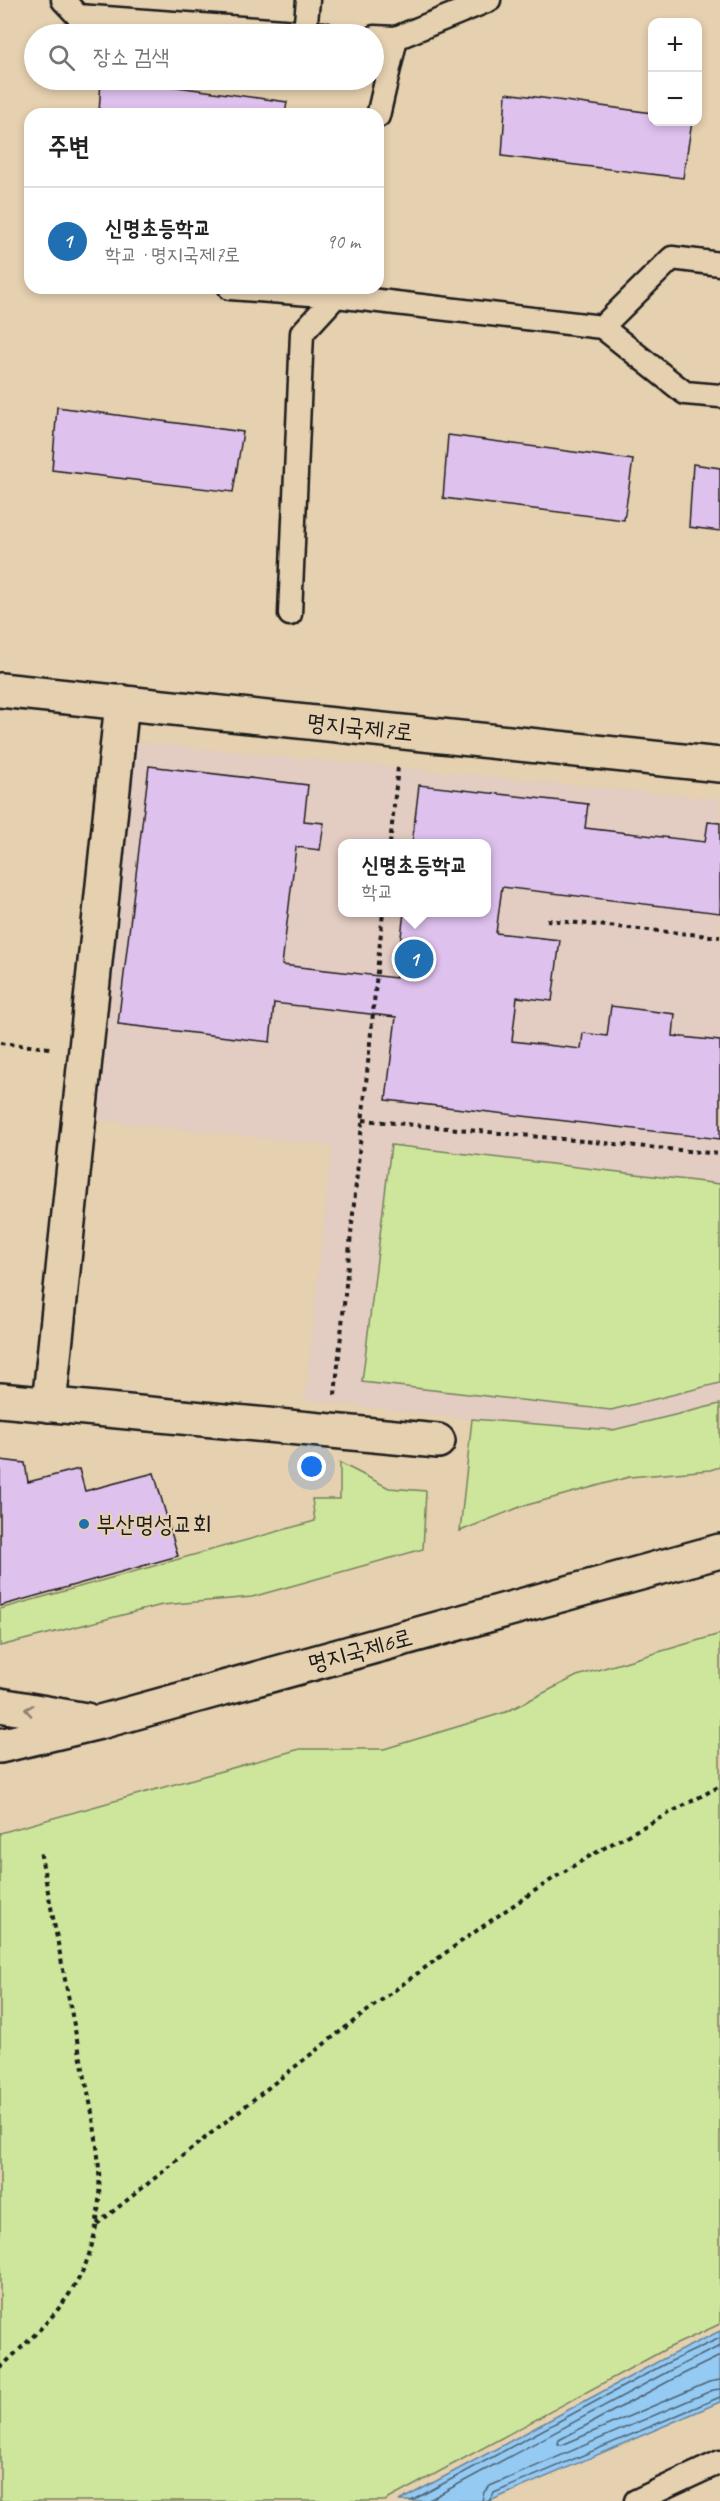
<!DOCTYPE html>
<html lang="ko">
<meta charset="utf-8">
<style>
:root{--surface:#fff;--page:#f6f6f6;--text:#222;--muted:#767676;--line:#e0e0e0;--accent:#1f6fb2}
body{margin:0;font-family:Caveat,"Poor Story",sans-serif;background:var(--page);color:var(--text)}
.controls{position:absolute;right:18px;top:18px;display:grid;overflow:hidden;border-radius:12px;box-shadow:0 3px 9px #0003}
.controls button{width:54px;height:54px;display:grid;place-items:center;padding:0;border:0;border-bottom:2px solid var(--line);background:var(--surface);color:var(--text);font:30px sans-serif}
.you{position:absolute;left:312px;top:1467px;width:21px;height:21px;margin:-15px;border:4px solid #fff;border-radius:50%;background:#1a73e8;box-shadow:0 0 0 9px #1a73e833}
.badge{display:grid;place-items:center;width:39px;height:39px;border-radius:50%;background:var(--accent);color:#fff;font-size:20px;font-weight:700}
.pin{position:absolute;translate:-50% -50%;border:3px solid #fff;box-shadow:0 2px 6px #0006}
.popup{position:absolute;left:338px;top:839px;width:153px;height:78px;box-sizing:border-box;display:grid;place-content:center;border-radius:12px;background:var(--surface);filter:drop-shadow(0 2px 4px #0005);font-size:20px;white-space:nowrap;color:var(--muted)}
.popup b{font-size:22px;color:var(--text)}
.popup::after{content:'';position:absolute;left:50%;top:100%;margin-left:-12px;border:12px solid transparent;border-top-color:var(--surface)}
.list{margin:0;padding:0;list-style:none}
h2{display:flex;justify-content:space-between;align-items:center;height:78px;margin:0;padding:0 24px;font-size:26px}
h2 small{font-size:20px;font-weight:400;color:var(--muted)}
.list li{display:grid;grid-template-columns:39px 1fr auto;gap:18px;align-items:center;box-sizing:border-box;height:108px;padding:0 24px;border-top:2px solid var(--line)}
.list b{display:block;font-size:22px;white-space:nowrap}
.list p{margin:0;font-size:20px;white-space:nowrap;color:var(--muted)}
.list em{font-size:20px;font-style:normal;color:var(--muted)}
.icon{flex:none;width:33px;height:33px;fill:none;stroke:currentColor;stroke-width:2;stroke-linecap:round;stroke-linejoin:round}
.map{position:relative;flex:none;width:720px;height:2501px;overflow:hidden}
.search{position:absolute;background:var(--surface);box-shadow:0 3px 9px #0003;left:24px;top:24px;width:360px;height:66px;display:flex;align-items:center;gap:15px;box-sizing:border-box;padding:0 21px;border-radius:33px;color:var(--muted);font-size:22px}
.panel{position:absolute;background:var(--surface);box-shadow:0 3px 9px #0003;left:24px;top:108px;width:360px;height:186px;border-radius:18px}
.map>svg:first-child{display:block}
.built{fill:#e3ccc2;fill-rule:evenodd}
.green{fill:#cde69c;stroke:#74815c;stroke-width:1.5}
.water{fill:#95caf3;stroke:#65849d;stroke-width:1.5}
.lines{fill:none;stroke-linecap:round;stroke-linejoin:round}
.shore{stroke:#4c6272;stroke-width:1.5}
.building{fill:#dfc1ee;stroke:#1c1c1c;stroke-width:1.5}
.lane-casing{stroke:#1c1c1c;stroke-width:27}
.street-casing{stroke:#1c1c1c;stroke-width:38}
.secondary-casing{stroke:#1c1c1c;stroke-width:38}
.path{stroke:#1c1c1c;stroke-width:4;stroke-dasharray:4.5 4.5;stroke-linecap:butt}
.lane{stroke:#e5d0af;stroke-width:22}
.street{stroke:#e5d0af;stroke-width:33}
.secondary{stroke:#e5d0af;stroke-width:33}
.oneway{stroke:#8b7f6d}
.poi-dot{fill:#1f6fb2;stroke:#e5d0af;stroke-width:2}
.labels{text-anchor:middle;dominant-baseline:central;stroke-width:4.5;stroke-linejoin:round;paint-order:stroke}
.street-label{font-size:24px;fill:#1c1c1c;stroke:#e5d0af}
.poi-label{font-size:24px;fill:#1c1c1c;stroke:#e5d0af;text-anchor:start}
</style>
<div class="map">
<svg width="720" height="2501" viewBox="0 0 720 2501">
<rect width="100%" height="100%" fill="#e5d0af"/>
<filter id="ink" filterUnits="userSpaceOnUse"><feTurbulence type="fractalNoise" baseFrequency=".0167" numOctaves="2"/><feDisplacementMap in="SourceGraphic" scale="12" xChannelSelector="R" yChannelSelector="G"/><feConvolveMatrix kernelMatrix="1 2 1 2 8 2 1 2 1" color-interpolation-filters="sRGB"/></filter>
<g filter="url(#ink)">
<path class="built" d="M134,742L720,799V1404L613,1430L472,1419L305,1400L332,1146L89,1119ZM342,844H486V912H342Z"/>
<path class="green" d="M391,1145L720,1184V1383L611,1410L362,1382Z
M720,1404V1467L710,1470L629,1477L520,1507L460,1531L472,1419L613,1430Z
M340,1463L389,1488L426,1491L423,1549L252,1597L162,1605L0,1646V1609L315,1521L312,1499H340Z
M720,1634V2324L666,2349L385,2501H0V1833L300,1749H384L506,1712L577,1676Z"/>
<path class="water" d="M720,2331V2402L490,2501H399L663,2359Z"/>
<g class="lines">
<path class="shore" d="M720,2356L673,2379L559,2440L558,2444L562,2445L709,2382L720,2380
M411,2501L665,2364L720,2338
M427,2501L669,2371L720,2346
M482,2501L484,2492L490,2486L713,2390L720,2389
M489,2501L494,2493L720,2397"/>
</g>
<path class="building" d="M101,80H126L287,102L285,114H99Z
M506,93L652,113V122H692L683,178L502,156Z
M57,407L243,432L233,492L52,470Z
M448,435L633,460L624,520L443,498Z
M693,464L720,468V531L689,527Z
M149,766L308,785L304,821L324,823L320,850L296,847L282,965L396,978L404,912H486V844H412L419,785L588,804L585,828L705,842L708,822L720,823V913L502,887L496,933L560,940L552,1001L517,997L512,1041L581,1049L583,1033L607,1036L611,1006L675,1014L673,1036L720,1041V1139L386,1100L396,1017L274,1003L270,1042L118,1024Z
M0,1460L25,1463L28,1482L79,1469L85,1491L154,1473L178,1556L0,1606Z"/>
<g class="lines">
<defs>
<path id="lane" d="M63,0L78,16L324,34
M305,33L308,0
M374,37L396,38L489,0
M378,116L396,38
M230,288L336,296
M338,288L336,296L602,327L685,393L720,396
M602,327L672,258L720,264
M290,614L302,333L336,296
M636,2501L720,2462"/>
<path id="street" d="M0,690L720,765
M0,1400L438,1441
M49,1405L122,702"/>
<path id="secondary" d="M0,1705L86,1720
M0,1746L100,1722L720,1551"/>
</defs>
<use href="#lane" class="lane-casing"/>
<use href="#street" class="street-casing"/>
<use href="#secondary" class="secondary-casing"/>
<path class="path" d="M390,844L398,767
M547,920L720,937
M0,1043L50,1048
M363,1120L720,1154
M335,1395L383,912
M97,2224C244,2108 389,1987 545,1884C600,1847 662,1818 720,1786
M0,2368C32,2337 69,2306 86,2263C115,2187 90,2106 75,2030C63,1971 52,1911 40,1851"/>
<use href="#lane" class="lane"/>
<use href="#street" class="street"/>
<use href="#secondary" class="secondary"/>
</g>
<defs><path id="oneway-chevron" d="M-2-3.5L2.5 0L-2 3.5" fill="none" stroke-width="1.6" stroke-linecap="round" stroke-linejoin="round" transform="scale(1.5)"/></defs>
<use class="oneway" href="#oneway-chevron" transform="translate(29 1710) rotate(-171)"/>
</g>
<circle class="poi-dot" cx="84" cy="1524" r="6"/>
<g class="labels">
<g class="street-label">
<text transform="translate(360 727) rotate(6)">명지국제7로</text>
<text transform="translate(360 1650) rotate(-15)">명지국제6로</text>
</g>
<g class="poi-label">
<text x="96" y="1524">부산명성교회</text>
</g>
</g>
</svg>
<div class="controls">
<button>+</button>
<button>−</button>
</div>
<div class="you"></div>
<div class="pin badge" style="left:414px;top:959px">1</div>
<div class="popup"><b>신명초등학교</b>학교</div>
<div class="search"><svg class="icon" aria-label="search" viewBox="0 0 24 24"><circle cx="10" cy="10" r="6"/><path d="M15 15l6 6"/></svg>장소 검색</div>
<section class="panel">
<h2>주변<small></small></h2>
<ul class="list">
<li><span class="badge">1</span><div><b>신명초등학교</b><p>학교 · 명지국제7로</p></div><em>90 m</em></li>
</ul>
</section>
</div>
